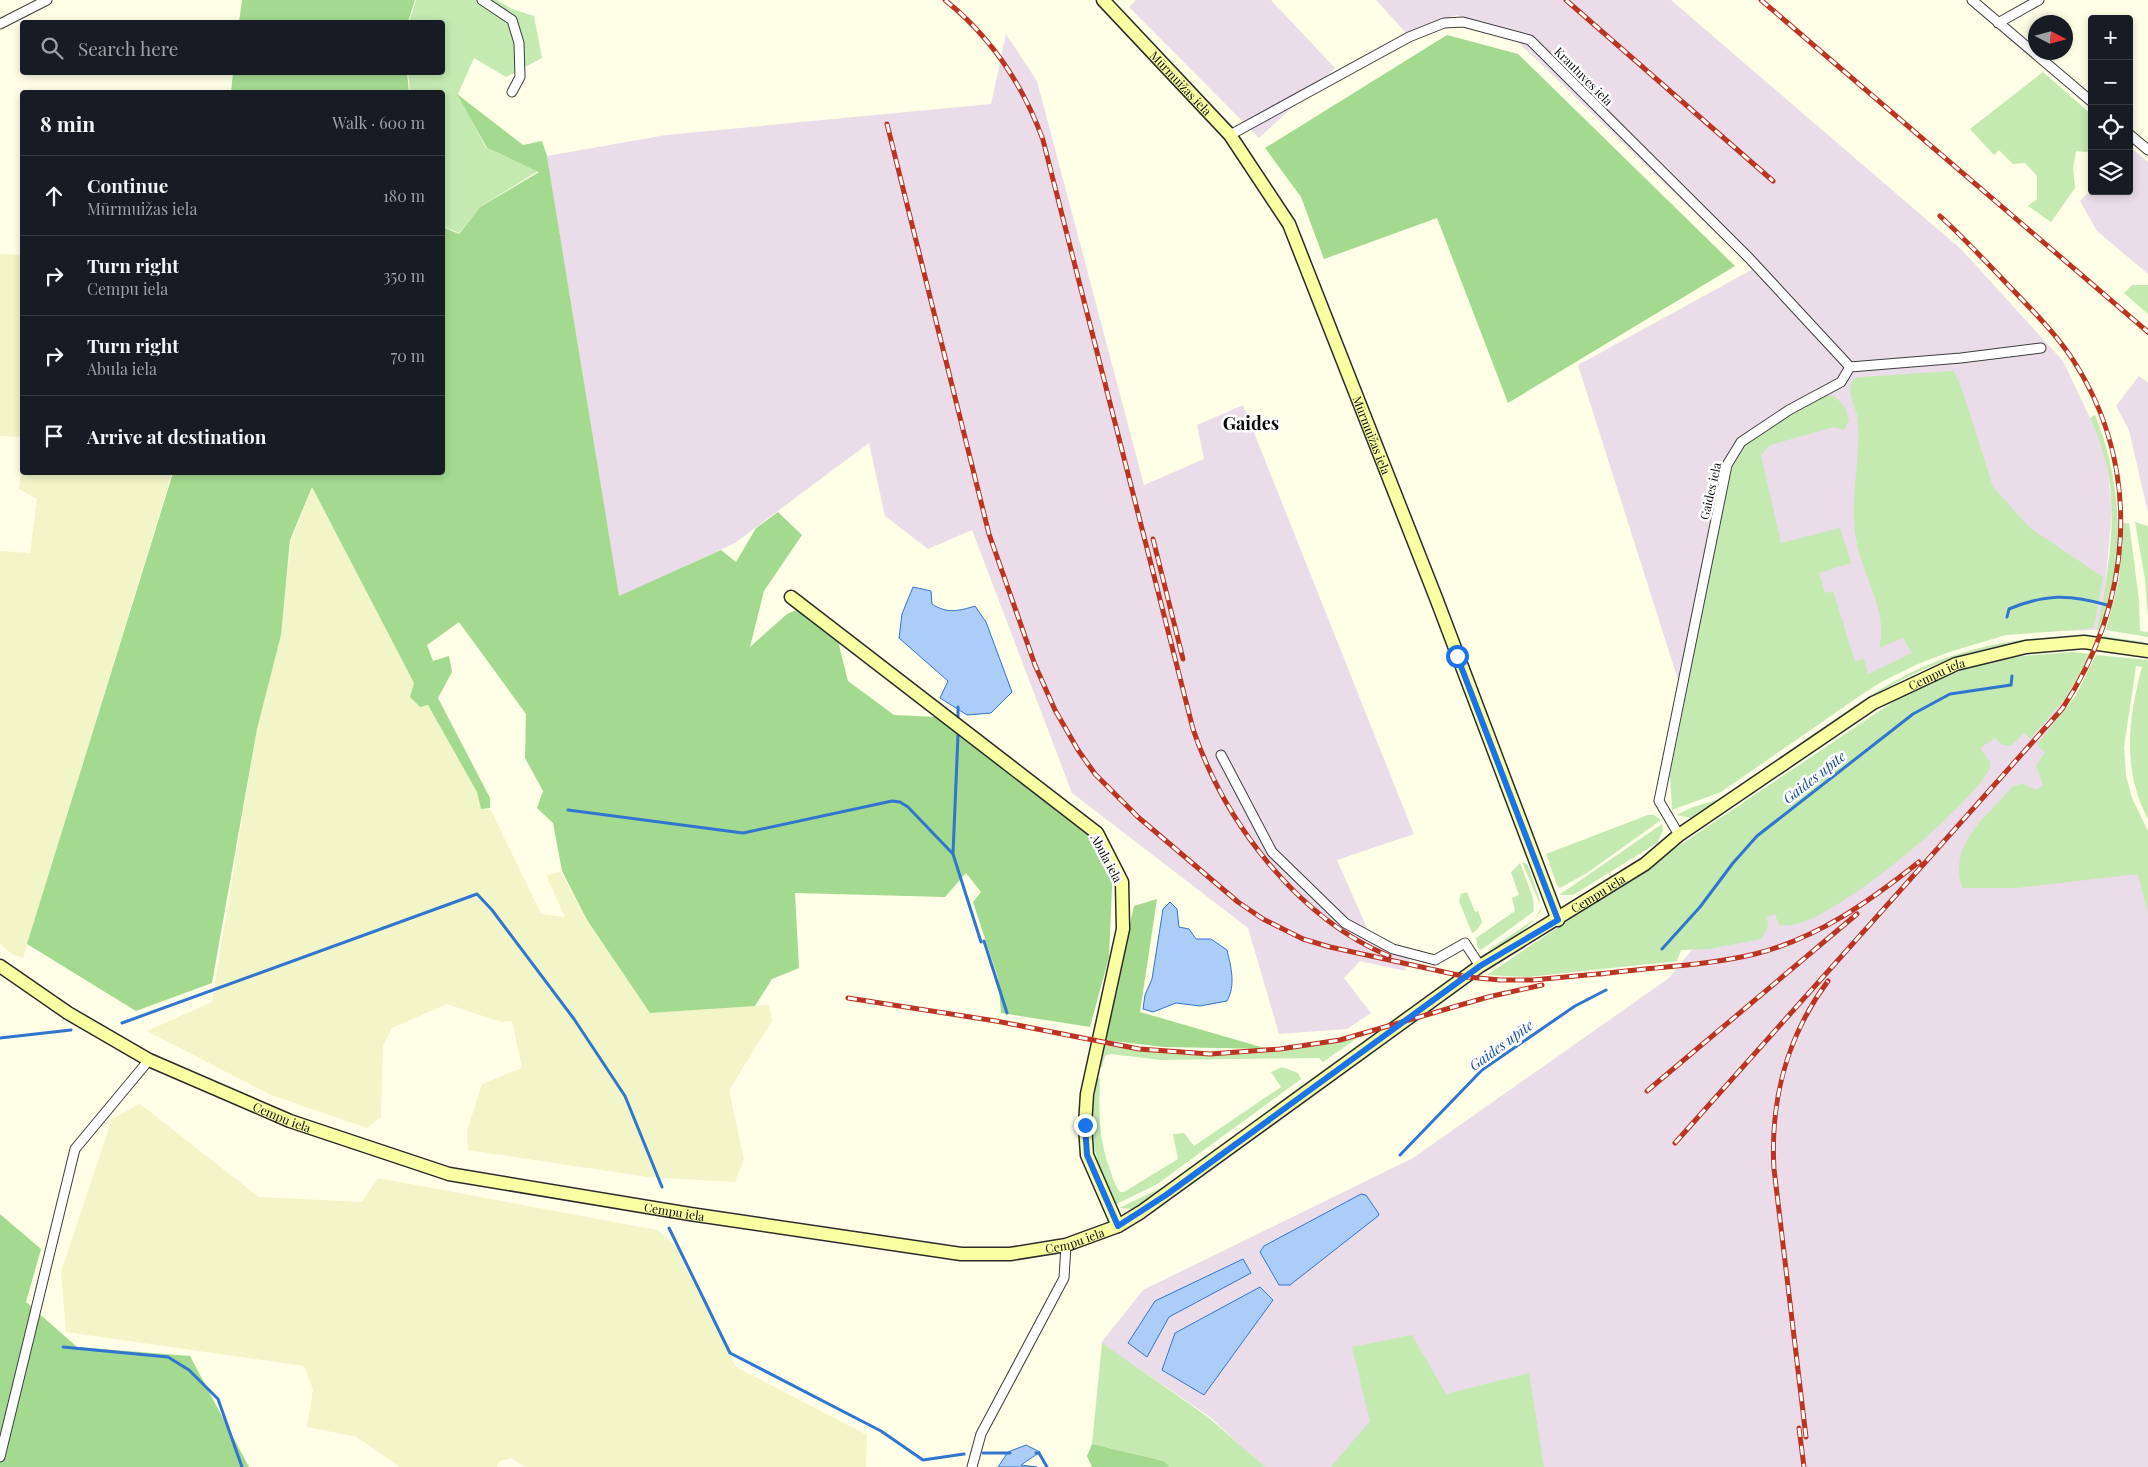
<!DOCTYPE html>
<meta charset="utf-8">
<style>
:root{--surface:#171b24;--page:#20242c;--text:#f1f3f6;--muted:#9ea1a6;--line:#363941}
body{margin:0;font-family:"Playfair Display",serif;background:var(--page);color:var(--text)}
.controls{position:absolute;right:15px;top:15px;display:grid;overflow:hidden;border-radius:5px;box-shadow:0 2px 8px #0003}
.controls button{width:45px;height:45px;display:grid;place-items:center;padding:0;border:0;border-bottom:1px solid var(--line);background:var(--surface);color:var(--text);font:25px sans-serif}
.compass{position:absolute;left:2028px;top:15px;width:45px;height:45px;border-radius:50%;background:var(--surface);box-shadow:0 2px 8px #0003;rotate:96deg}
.stop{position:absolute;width:15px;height:15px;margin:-11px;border:4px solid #1a73e8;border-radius:50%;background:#fff}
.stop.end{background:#1a73e8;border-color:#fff;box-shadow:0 1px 5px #0008}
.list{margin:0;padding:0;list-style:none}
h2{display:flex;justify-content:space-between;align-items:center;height:65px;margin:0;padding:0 20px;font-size:21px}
h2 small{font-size:16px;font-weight:400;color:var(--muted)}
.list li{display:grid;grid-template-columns:32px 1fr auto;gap:15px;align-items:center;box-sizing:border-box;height:80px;padding:0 20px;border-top:1px solid var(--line)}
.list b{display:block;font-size:19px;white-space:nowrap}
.list p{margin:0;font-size:16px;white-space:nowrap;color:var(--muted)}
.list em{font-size:16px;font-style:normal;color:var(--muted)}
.icon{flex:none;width:28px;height:28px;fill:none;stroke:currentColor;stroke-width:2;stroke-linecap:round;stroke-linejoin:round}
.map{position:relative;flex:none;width:2148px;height:1467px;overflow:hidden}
.search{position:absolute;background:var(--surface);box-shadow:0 2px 8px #0003;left:20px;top:20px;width:425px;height:55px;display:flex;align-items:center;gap:12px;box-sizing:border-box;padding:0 18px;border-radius:5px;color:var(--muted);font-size:19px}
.panel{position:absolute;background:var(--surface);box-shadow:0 2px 8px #0003;left:20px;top:90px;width:425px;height:385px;border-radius:5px}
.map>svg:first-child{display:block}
.industrial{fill:#eadde9}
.farmland{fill:#f1f5c7}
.green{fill:#c4e9b1}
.forest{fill:#a4da90}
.water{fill:#abcdf7;stroke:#3075d0}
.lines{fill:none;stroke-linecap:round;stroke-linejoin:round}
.stream{stroke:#3075d0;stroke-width:3}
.street-casing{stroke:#3d3d3d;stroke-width:11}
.secondary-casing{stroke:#2c2c2c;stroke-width:15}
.street{stroke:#fff;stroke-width:9}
.secondary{stroke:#f9ffa2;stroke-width:12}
.rail-casing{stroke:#bc3420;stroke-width:5}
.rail{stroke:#fff;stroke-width:3;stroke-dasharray:9;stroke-linecap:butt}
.route{stroke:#1a73e8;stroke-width:6}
.labels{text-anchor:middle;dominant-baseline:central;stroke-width:5;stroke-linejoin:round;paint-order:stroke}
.street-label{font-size:12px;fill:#0a0a0a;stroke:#fff}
.water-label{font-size:14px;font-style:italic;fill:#12489d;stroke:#fff}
.district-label{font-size:18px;font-weight:bold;fill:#0a0a0a;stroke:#fff}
</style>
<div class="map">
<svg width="2148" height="1467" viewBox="0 0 2148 1467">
<rect width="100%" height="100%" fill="#fffee7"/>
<path class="industrial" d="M1136,0H1271L1335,68L1259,138L1129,7Z
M1376,0H1671L1962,250L2063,361L2100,439L2106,457L2112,509L2105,590L2097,630L2003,633L1942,650L1881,679L1804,671L1678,680L1578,365L1753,269L1519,43L1457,15L1406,33Z
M1006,34L1037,81L1144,485L1204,459L1197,425L1243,405L1414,834L1337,860L1375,946L1410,958L1405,971L1360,961L1344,978L1371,1013L1347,1029L1279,1034L1248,928L1072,793L972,530L928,549L885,516L869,443L735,543L619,597L547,156L666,135L991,104Z
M2129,146L2148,162V274L2097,231L2080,201L2092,189V191H2129Z
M2139,376L2148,383V513L2129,430L2116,406Z
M2056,699L2106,733L2148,845V1467H1264L1210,1417L1101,1343L1143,1290L1413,1158L1669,978L1783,837Z"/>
<path class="farmland" d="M0,254L22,255V437L0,436Z
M22,463V472L172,473L23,958L12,954L0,944V551L30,553L37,499L19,489Z
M312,487L414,683L410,697L418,706H429L478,794L482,809L491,810L541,914L565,917L546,875L561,872L587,921L651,1013L769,1005L772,1021L729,1090L744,1160L735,1182L648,1177L468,1150L467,1131L482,1084L522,1068L512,1021L501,1022L447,1004L392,1028L383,1046L381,1117L367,1128L271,1095L147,1031L212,1002L257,728L280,636L291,541Z
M140,1104L259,1197L362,1202L378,1178L657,1230L674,1245L736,1367L867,1435L866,1467H525L512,1458L500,1461L497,1467H400L357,1437L307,1427L313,1390L304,1366L66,1332L61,1272L112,1119Z"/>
<path class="green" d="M416,0H497L512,9L534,16L542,58L506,77L474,58L458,94L486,148L538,171L481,206L459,233L443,226L442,92H410L408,73L442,72V22H409Z
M2043,72L2092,115V146L2087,152L2076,151L2073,168L2075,188L2051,222L2028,206L2037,199V176L2025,163L2013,164L1999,150L1994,155L1970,129Z
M2132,285H2148V314L2124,293Z
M1954,371L1962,389L1993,487L2030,528L2103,577L2094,627L2087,629L2006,635L1949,652L1918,664L1883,681L1861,695L1721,792L1672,810L1670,775L1731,470L1745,446L1766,429L1826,396H1834L1845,407L1849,421L1844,430L1834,427L1770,445L1761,455L1781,543L1840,528L1851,563L1819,573L1825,593L1833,591L1855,661L1864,659L1868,674L1912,653L1903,638L1879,648C1889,616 1865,579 1858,548C1847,507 1861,463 1858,421C1857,406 1844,392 1854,378L1861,377Z
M2095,415C2114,460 2122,517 2116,566C2113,588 2106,609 2100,630H2097C2099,616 2103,602 2105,588C2114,525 2118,477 2090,418Z
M2135,522L2148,526V618L2145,579Z
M2123,523H2129L2139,600L2140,631L2148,632V637L2106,630L2119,580Z
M2070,636H2098V639C2020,635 1945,653 1878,693C1853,708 1829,726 1805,742H1802C1833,721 1862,699 1895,681C1948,651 2009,638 2070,636Z
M2103,636L2144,642L2148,645L2104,638Z
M2073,652L2091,654L2065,699L2030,739L2024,733L2011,746L2002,745L1995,738L1980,748L1990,762V768C1969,808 1836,920 1791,925C1787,926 1783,925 1779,925L1775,914L1767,917L1768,927L1761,939L1709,949L1681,950L1677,961L1528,977L1487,975L1906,693L1969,667L2022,656Z
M2096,655L2148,660V819C2122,770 2128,719 2142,667L2136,666L2124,747L2126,776L2132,798L2148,831V914L2138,874L2017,888H1962C1948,844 1986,817 2013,786L2023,784L2036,790L2043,785L2036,766L2045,752L2037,745L2076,695Z
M1720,799L1691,818L1676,815L1693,807Z
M1648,815H1654L1661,820L1587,873L1560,888L1557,885L1546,854Z
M1662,824L1663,830L1657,843L1573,895H1559Z
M1522,862L1528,865L1540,901L1539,902Z
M1520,863L1533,898L1534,911L1481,950L1478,948L1476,938L1515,911L1512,898L1519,895L1511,872Z
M1467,892L1475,912L1478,911L1482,922L1478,929L1472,933L1459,901L1461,894Z
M1542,906C1541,922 1502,945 1487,951L1535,919Z
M1357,1038L1323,1062L1319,1058L1161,1060L1110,1054L1105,1056L1102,1067H1099L1103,1045C1191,1061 1271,1056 1357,1038Z
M1282,1067L1298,1073L1301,1079L1156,1185L1116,1204C1111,1191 1104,1180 1100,1168C1089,1138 1092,1108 1097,1078H1100C1099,1111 1098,1135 1109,1167C1112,1176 1114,1184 1120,1192H1124L1178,1159L1173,1134L1184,1133L1194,1146L1281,1087L1271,1072Z
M1232,1138L1134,1209L1119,1208L1161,1188Z
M1412,1335L1446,1394L1529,1373L1544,1467H1331L1370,1421L1352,1347Z
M1102,1343L1208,1417L1265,1467H1170L1164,1461L1092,1444Z"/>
<path class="forest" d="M242,0H415L408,22H239Z
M1447,35L1518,54L1735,266L1508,403L1437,218L1324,259L1301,197L1265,148Z
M233,73H407L409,92H231Z
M457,94L523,145L542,141L547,156L619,596L721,550L736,562L756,528L778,512L802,535L764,591L750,647L787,614L811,604L844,631L839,645L848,681L894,715L938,717L1093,834L1113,865L1109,957L1090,1027L1001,1013L998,978L973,902L981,892L966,873L945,897L795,893L799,968L772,979L755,1006L650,1013L587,920L562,871L553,823L537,808L543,791L525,758L526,714L459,622L427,645L433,661L449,656L452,672L438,698L490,798V808L481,809L477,792L428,705L420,707L410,697L414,683L312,487L290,540L281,635L257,729L212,983L136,1011L27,944L173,473L442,472L443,227L459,234L480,207L539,172L487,148Z
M1157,899L1140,1012L1268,1049L1164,1047L1104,1040L1134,906Z
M0,1214L41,1249L26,1302L77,1347L190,1356L249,1467H0Z
M1092,1444L1164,1461L1170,1467H1092L1087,1456Z"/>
<path class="water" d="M913,587L931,591L932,604C947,614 959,611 975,606L986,622L1012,692L991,713L967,715L940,698L948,681L899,638L902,614Z
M1170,902L1177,909L1179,927L1189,929L1196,939H1211L1227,950C1231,967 1236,985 1227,1001L1200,1006L1176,1003L1153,1012L1143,1009L1145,995L1152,979L1163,909Z
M1361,1194L1366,1195L1379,1214L1378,1216L1290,1285H1279L1260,1252L1264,1246Z
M1243,1259L1251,1273L1169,1317L1147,1357L1128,1343L1155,1301Z
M1260,1287L1273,1300L1204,1395L1162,1370L1175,1333Z
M1026,1445L1040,1452L1021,1465L1037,1467H998L1008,1452Z"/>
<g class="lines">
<path class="stream" d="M2007,617L2009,609C2045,594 2069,594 2107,605
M958,720V707
M568,810L743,833L892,801L900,802L908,807L953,854L958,735
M953,854L981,942
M984,941L1007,1013
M1662,949L1700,907L1733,863L1757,836L1913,714L1950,694L2011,685L2012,676
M122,1023L477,894L492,910L574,1019L625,1096L662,1187
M0,1038L71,1030
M1400,1155L1482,1070L1575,1006L1606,990
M669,1228L730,1353L881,1431L923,1460L964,1454
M63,1347L168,1357L189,1370L218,1399L242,1467
M983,1453H1010
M1036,1453H1039L1047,1467"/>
<defs>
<path id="street" d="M482,0L512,20L519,43L520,77L512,92
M1972,0L2092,102
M1998,23L2039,0
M0,24L47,0
M2129,134L2148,150
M1230,135L1409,37L1444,23L1463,22L1530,40L1749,258L1850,367
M1850,367L1961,358L2041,348
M1221,755L1272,852L1345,923L1393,949L1435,960L1465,943L1480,966
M1679,835L1659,801L1727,465L1741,442L1789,410L1841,382L1850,367
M0,1457L75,1149L149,1060
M972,1467L981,1434L1064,1278L1066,1245"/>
<g id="secondary">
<path id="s1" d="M1103,0L1230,135L1289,224L1436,598L1558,920"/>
<path d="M791,597L1097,833L1122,882L1123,929L1087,1094L1085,1125L1087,1155L1118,1226"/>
<path id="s2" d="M0,966L68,1013L149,1060L290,1121L449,1174L690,1214L961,1254H1010L1066,1245L1118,1226L1141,1212L1480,966L1645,864L1679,835L1873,703L1956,664L2026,647L2084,642L2148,651"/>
</g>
</defs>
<use href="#street" class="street-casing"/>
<use href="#secondary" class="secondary-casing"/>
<use href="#street" class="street"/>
<use href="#secondary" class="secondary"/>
<defs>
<path id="rail" d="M945,0C991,37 1023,85 1043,140L1193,729C1224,821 1297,918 1389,956
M1566,0L1773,181
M1761,0L2148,332
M887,124L989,534L1035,665L1055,710L1078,750L1095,774L1138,817L1238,902L1263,919L1303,939L1330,947L1467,977L1500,980H1533L1608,973
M1153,539L1183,659
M1601,974C1652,967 1705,966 1755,954C1818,938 1870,901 1919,862
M848,998L996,1021L1139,1049L1210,1054L1280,1049L1340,1040L1488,997L1542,985
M1647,1091L1857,914
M1675,1143L2062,709C2132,605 2144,469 2073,360C2056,334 2033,311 2012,289C1988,264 1965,239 1940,216
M1799,1428L1804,1467
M1806,1437L1774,1169C1770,1101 1787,1036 1828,981"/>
</defs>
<use href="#rail" class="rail-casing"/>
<use href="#rail" class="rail"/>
</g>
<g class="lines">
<path class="route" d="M1085,1125L1087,1155L1118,1226L1166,1195L1480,966L1558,920L1457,656"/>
</g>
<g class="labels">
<g class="street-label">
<text transform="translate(1584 76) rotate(45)">Krautuves iela</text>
<text stroke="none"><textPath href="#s1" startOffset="114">Mūrmuižas iela</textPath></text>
<text stroke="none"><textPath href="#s1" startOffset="519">Mūrmuižas iela</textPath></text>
<text transform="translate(1710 491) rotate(-77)">Gaides iela</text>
<text stroke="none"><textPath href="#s2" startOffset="2166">Cempu iela</textPath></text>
<text transform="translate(1107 858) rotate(62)">Abula iela</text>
<text stroke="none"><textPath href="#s2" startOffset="1761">Cempu iela</textPath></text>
<text stroke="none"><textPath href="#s2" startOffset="321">Cempu iela</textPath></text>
<text stroke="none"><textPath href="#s2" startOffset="726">Cempu iela</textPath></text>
<text stroke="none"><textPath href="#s2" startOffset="1131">Cempu iela</textPath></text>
</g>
<g class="water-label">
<text transform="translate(1814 777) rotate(-38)">Gaides upīte</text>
<text transform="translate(1501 1045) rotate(-36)">Gaides upīte</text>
</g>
<g class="district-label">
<text x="1251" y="423">Gaides</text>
</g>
</g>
</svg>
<div class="controls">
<button>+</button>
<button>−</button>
<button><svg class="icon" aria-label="locate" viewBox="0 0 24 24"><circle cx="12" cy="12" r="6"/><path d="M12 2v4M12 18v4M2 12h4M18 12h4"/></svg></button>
<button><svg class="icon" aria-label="layers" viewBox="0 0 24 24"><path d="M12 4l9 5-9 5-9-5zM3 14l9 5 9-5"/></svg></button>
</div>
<svg class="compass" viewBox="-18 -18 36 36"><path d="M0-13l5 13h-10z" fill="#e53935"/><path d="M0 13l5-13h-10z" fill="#9ea1a6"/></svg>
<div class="stop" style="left:1457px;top:656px"></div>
<div class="stop end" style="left:1085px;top:1125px"></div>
<div class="search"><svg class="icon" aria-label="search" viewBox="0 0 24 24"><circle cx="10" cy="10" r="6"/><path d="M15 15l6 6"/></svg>Search here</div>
<section class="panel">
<h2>8 min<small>Walk · 600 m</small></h2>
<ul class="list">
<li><svg class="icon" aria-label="ahead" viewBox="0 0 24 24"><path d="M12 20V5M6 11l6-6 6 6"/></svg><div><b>Continue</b><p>Mūrmuižas iela</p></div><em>180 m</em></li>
<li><svg class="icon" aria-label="right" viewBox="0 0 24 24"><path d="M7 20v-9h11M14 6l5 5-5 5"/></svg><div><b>Turn right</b><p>Cempu iela</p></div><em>350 m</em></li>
<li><svg class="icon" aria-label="right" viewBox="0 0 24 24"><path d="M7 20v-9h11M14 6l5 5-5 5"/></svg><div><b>Turn right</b><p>Abula iela</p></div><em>70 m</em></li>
<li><svg class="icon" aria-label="arrive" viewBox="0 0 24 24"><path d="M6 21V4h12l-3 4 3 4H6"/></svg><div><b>Arrive at destination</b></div></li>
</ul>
</section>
</div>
